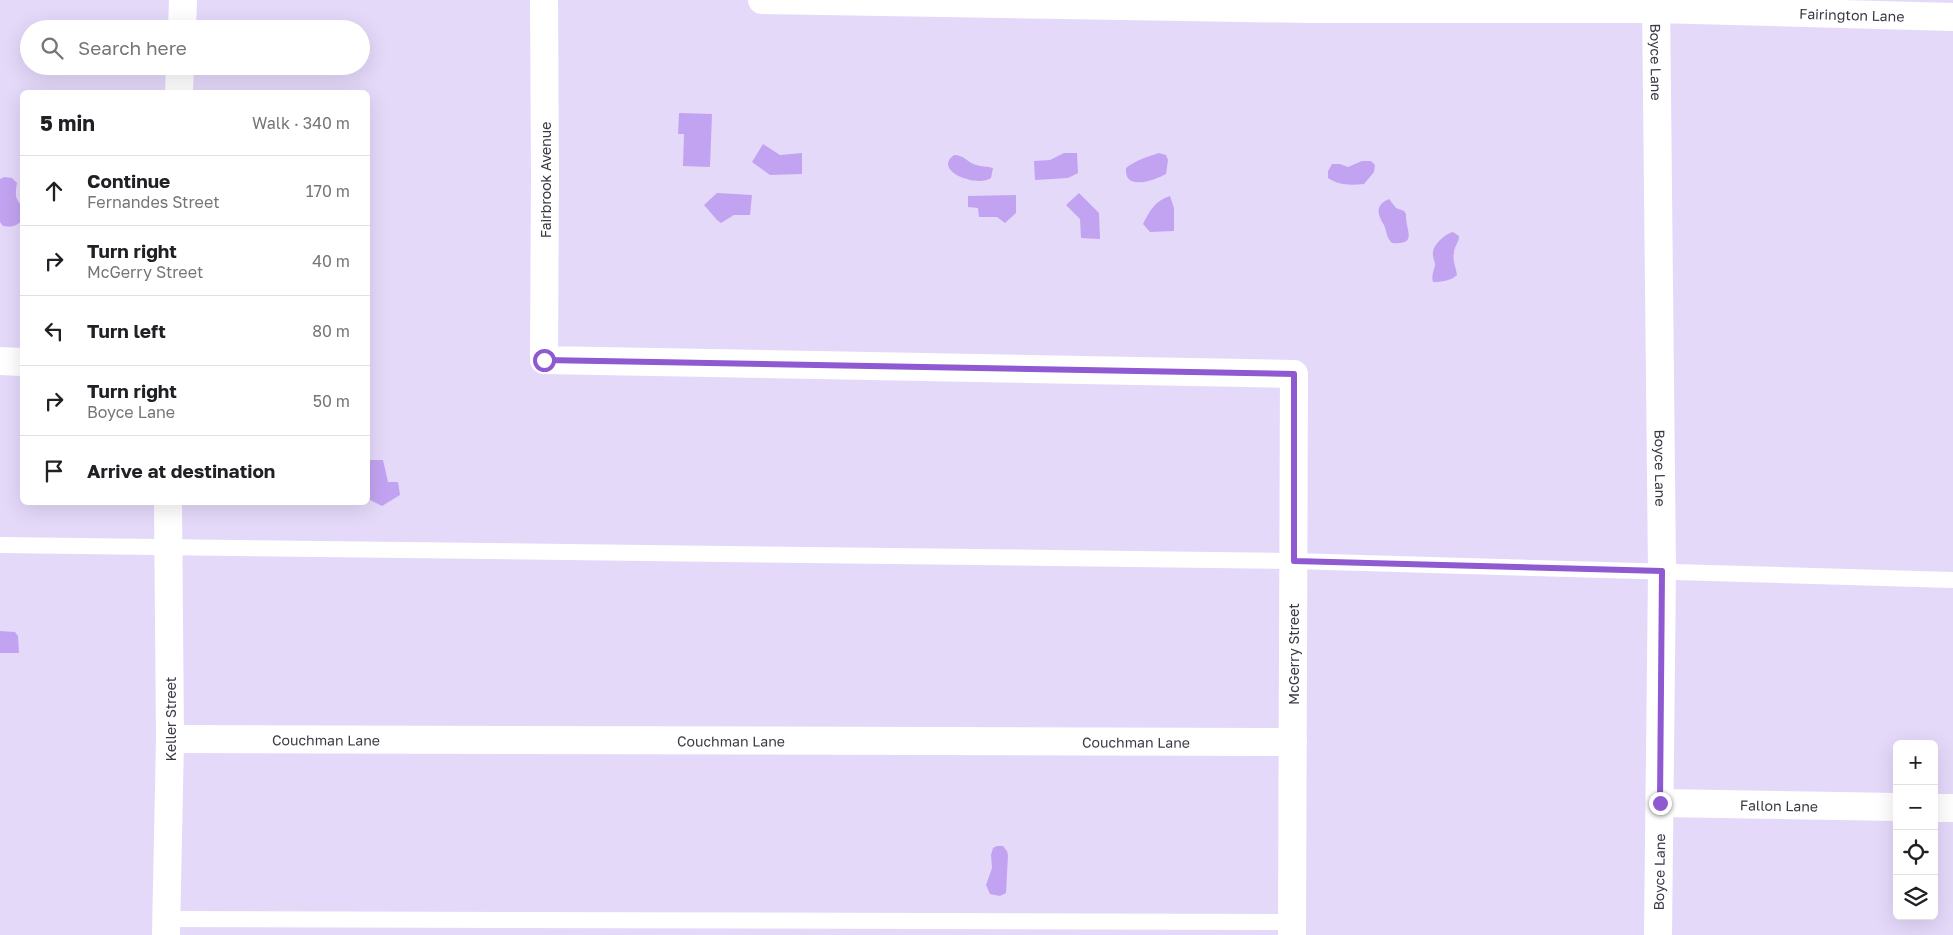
<!DOCTYPE html>
<meta charset="utf-8">
<style>
:root{--surface:#fff;--page:#f6f6f6;--text:#202124;--muted:#757577;--line:#e0e0e0}
body{margin:0;font-family:"Golos Text",sans-serif;background:var(--page);color:var(--text)}
.controls{position:absolute;right:15px;bottom:15px;display:grid;overflow:hidden;border-radius:8px;box-shadow:0 5px 20px #0002}
.controls button{width:45px;height:45px;display:grid;place-items:center;padding:0;border:0;border-bottom:1px solid var(--line);background:var(--surface);color:var(--text);font:25px sans-serif}
.stop{position:absolute;width:15px;height:15px;margin:-11px;border:4px solid #8f59d1;border-radius:50%;background:#fff}
.stop.end{background:#8f59d1;border-color:#fff;box-shadow:0 1px 5px #0008}
.list{margin:0;padding:0;list-style:none}
h2{display:flex;justify-content:space-between;align-items:center;height:65px;margin:0;padding:0 20px;font-size:21px}
h2 small{font-size:16px;font-weight:400;color:var(--muted)}
.list li{display:grid;grid-template-columns:32px 1fr auto;gap:15px;align-items:center;box-sizing:border-box;height:70px;padding:0 20px;border-top:1px solid var(--line)}
.list b{display:block;font-size:19px;white-space:nowrap}
.list p{margin:0;font-size:16px;white-space:nowrap;color:var(--muted)}
.list em{font-size:16px;font-style:normal;color:var(--muted)}
.icon{flex:none;width:28px;height:28px;fill:none;stroke:currentColor;stroke-width:2;stroke-linecap:round;stroke-linejoin:round}
.map{position:relative;flex:none;width:1953px;height:935px;overflow:hidden}
.search{position:absolute;background:var(--surface);box-shadow:0 5px 20px #0002;left:20px;top:20px;width:350px;height:55px;display:flex;align-items:center;gap:12px;box-sizing:border-box;padding:0 18px;border-radius:28px;color:var(--muted);font-size:19px}
.panel{position:absolute;background:var(--surface);box-shadow:0 5px 20px #0002;left:20px;top:90px;width:350px;height:415px;border-radius:8px}
.map>svg:first-child{display:block}
.water{fill:#c2a3f1}
.lines{fill:none;stroke-linecap:round;stroke-linejoin:round}
.lane{stroke:#fff;stroke-width:16}
.street{stroke:#fff;stroke-width:28}
.secondary{stroke:#fff;stroke-width:28}
.route{stroke:#8f59d1;stroke-width:6}
.labels{text-anchor:middle;dominant-baseline:central;stroke-width:4.5;stroke-linejoin:round;paint-order:stroke}
.street-label{font-size:14px;fill:#3c3844;stroke:#fff}
</style>
<div class="map">
<svg width="1953" height="935" viewBox="0 0 1953 935">
<rect width="100%" height="100%" fill="#e5d9fa"/>
<path class="water" d="M679,113L712,114L710,167L683,166L684,134H678Z
M763,144L780,155L802,153V174L770,175L752,162Z
M1064,153H1077L1078,173L1068,178L1035,180L1034,161L1050,160Z
M1159,153L1166,155L1168,160L1166,174C1155,180 1124,192 1126,168C1134,161 1149,156 1159,153Z
M954,155C964,155 967,162 976,165C982,167 987,166 993,168L991,178C977,188 932,171 954,155Z
M1362,161H1371L1375,165L1374,172L1364,184C1351,185 1340,186 1328,178V171L1332,164H1340L1348,167Z
M4,177L12,178L17,183C16,188 15,195 17,199C19,203 22,206 22,210C25,224 14,228 3,226L0,222V179Z
M717,193L752,195L750,215H734L721,223L717,220L704,205Z
M1079,193L1099,213L1100,239L1081,238L1080,219L1066,205Z
M1016,195V213L1005,223L997,217H979L978,208L968,207V196Z
M1170,196L1174,208V231L1150,232L1143,224C1150,210 1155,201 1170,196Z
M1389,199L1396,208L1404,211L1406,214C1405,230 1419,245 1392,243C1386,237 1387,232 1384,225C1377,214 1375,205 1389,199Z
M1453,232L1459,236C1459,243 1454,246 1454,253C1452,260 1456,267 1457,275C1451,281 1441,282 1433,282C1431,275 1434,271 1435,265C1435,261 1432,257 1433,252C1434,244 1445,234 1453,232Z
M368,460H383L388,482H398L400,495L382,506L368,499Z
M0,631L15,632L18,636L19,653H0Z
M997,846H1003L1007,851L1008,855L1006,893L1000,896L990,894L986,885L992,868L991,855L993,848Z"/>
<g class="lines">
<path class="lane" d="M0,545L1294,561L1953,580
M166,919L1292,922"/>
<g class="street">
<path d="M544,0L545,175L544,360L1294,374L1292,935"/>
<path id="s1" d="M762,0L1310,9H1656L1953,17"/>
<path id="s2" d="M1656,0L1662,571L1658,935"/>
<path d="M0,361L22,362"/>
<path id="s3" d="M170,739L1293,742"/>
<path id="s4" d="M1660,803L1897,807"/>
<path d="M1934,808H1953"/>
</g>
<path class="secondary" d="M182,29L183,0
M179,92L180,66
M166,935L170,739L168,502"/>
</g>
<g class="lines">
<path class="route" d="M544,360L1294,374V561L1662,571L1660,803"/>
</g>
<g class="labels">
<g class="street-label">
<text stroke="none"><textPath href="#s1" startOffset="1090">Fairington Lane</textPath></text>
<text stroke="none"><textPath href="#s2" startOffset="62">Boyce Lane</textPath></text>
<text transform="translate(545 180) rotate(-90)">Fairbrook Avenue</text>
<text stroke="none"><textPath href="#s2" startOffset="468">Boyce Lane</textPath></text>
<text transform="translate(1293 654) rotate(-90)">McGerry Street</text>
<text transform="translate(170 719) rotate(-90)">Keller Street</text>
<text stroke="none"><textPath href="#s3" startOffset="156">Couchman Lane</textPath></text>
<text stroke="none"><textPath href="#s3" startOffset="561">Couchman Lane</textPath></text>
<text stroke="none"><textPath href="#s3" startOffset="966">Couchman Lane</textPath></text>
<text stroke="none"><textPath href="#s4" startOffset="119">Fallon Lane</textPath></text>
<text transform="translate(1659 872) rotate(-89)">Boyce Lane</text>
</g>
</g>
</svg>
<div class="controls">
<button>+</button>
<button>−</button>
<button><svg class="icon" aria-label="locate" viewBox="0 0 24 24"><circle cx="12" cy="12" r="6"/><path d="M12 2v4M12 18v4M2 12h4M18 12h4"/></svg></button>
<button><svg class="icon" aria-label="layers" viewBox="0 0 24 24"><path d="M12 4l9 5-9 5-9-5zM3 14l9 5 9-5"/></svg></button>
</div>
<div class="stop" style="left:544px;top:360px"></div>
<div class="stop end" style="left:1660px;top:803px"></div>
<div class="search"><svg class="icon" aria-label="search" viewBox="0 0 24 24"><circle cx="10" cy="10" r="6"/><path d="M15 15l6 6"/></svg>Search here</div>
<section class="panel">
<h2>5 min<small>Walk · 340 m</small></h2>
<ul class="list">
<li><svg class="icon" aria-label="ahead" viewBox="0 0 24 24"><path d="M12 20V5M6 11l6-6 6 6"/></svg><div><b>Continue</b><p>Fernandes Street</p></div><em>170 m</em></li>
<li><svg class="icon" aria-label="right" viewBox="0 0 24 24"><path d="M7 20v-9h11M14 6l5 5-5 5"/></svg><div><b>Turn right</b><p>McGerry Street</p></div><em>40 m</em></li>
<li><svg class="icon" aria-label="left" viewBox="0 0 24 24"><path d="M17 20v-9H6M10 6l-5 5 5 5"/></svg><div><b>Turn left</b></div><em>80 m</em></li>
<li><svg class="icon" aria-label="right" viewBox="0 0 24 24"><path d="M7 20v-9h11M14 6l5 5-5 5"/></svg><div><b>Turn right</b><p>Boyce Lane</p></div><em>50 m</em></li>
<li><svg class="icon" aria-label="arrive" viewBox="0 0 24 24"><path d="M6 21V4h12l-3 4 3 4H6"/></svg><div><b>Arrive at destination</b></div></li>
</ul>
</section>
</div>
